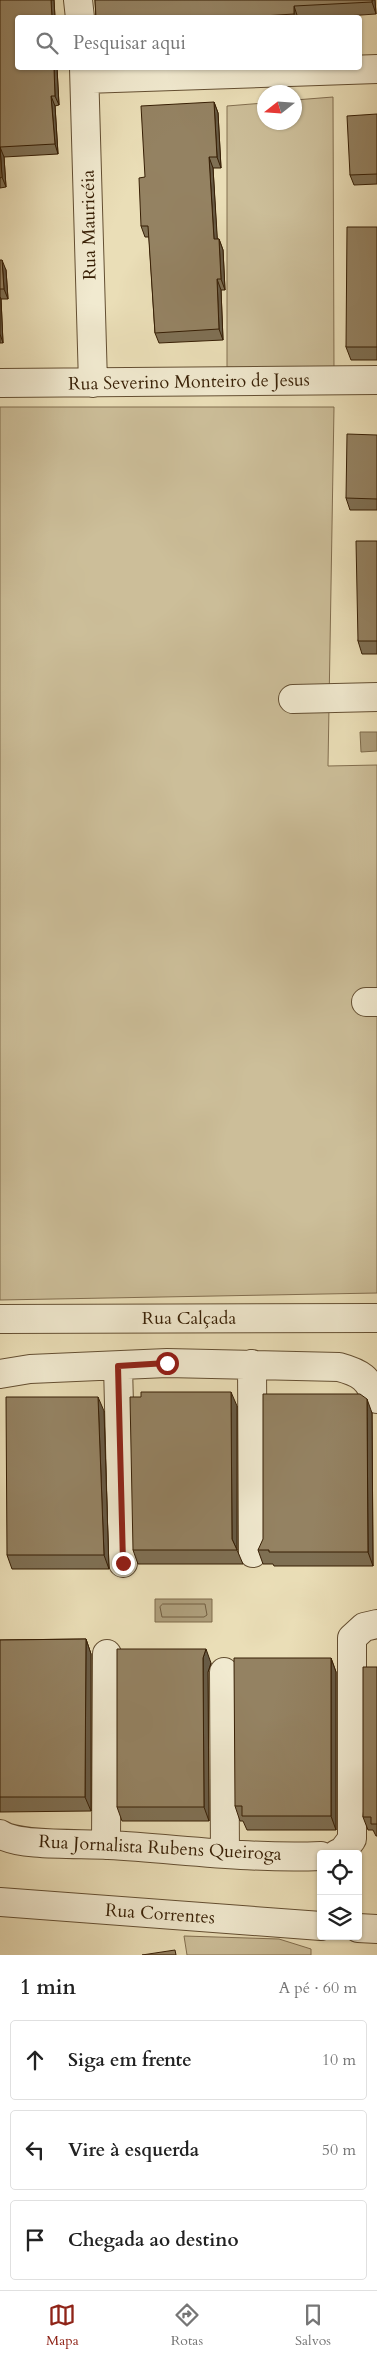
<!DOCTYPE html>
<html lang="pt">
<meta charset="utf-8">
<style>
:root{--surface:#fff;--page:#f2f2f2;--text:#222;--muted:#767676;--line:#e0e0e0;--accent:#8f2418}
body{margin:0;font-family:Cardo,serif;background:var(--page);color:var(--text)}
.controls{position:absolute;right:15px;bottom:15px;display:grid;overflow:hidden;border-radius:5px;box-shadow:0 1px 4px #0004}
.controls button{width:45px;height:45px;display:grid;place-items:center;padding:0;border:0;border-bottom:1px solid var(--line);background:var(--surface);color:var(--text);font:25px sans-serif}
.compass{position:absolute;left:257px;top:85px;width:45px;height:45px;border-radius:50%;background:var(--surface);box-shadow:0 1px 4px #0004;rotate:253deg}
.stop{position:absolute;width:15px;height:15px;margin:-11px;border:4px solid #8f2418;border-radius:50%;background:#fff}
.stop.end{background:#8f2418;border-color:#fff;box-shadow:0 1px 5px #0008}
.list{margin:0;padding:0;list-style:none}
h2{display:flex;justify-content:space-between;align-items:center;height:65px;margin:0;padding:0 20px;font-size:21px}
h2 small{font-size:16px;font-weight:400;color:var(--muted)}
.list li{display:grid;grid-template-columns:32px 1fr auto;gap:15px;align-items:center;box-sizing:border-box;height:80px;margin:0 10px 10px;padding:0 10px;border:1px solid var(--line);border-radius:5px}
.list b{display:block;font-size:19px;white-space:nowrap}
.list em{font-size:16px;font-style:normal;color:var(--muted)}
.icon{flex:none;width:28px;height:28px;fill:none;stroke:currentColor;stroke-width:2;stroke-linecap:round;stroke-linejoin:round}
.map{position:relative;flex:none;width:377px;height:1955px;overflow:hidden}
.search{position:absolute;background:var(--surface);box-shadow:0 1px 4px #0004;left:15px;right:15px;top:15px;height:55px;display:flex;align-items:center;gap:12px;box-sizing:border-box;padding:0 18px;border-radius:5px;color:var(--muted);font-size:19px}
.sheet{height:335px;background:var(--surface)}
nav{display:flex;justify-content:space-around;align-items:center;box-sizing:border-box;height:70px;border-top:1px solid var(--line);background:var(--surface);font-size:14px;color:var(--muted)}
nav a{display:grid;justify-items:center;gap:2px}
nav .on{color:var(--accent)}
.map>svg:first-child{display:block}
.green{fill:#ccbe99;stroke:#826e4f}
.water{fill:#ad9d7a;stroke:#7e6b4b}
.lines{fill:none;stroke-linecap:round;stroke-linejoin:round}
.shore{stroke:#725e40;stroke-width:1}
.street-casing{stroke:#644f32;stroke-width:30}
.street{stroke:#f1ead0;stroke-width:28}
.wall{fill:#7f7054;stroke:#371f05}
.shaded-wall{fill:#685b45;stroke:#371f05}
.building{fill:#948262;stroke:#371f05}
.route{stroke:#8f2418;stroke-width:6}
.labels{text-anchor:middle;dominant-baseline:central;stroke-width:4;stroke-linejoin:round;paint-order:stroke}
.street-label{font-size:18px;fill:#371f05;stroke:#f1ead0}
</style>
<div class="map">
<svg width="377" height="1955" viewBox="0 0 377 1955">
<rect width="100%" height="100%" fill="#eadeb7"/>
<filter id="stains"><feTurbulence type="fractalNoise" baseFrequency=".004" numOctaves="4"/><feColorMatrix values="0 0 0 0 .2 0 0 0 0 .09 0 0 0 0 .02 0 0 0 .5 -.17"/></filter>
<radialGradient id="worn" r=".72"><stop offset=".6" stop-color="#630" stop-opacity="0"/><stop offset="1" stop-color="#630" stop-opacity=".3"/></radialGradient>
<path class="green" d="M333,97L334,374L227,367V106L264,103V122H294L295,100Z
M0,407H334L328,766L377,765V1293L0,1300Z
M184,1936L279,1939L311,1949V1955H187Z"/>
<path class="water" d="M360,732H377V751L361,752Z
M155,1599H212V1622H155Z"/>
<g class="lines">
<path class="shore" d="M163,1604H205L207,1615L204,1617H162L160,1607Z"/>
<defs>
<path id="street" d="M78,0L80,18
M84,68L93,383
M85,79L377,69
M0,383L377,380
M293,699L377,697
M366,1002H377
M0,1319L377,1318
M252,1364L253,1553
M118,1366L123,1563
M0,1374L30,1369L167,1363L339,1367C361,1373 368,1378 377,1399
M224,1672L225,1854
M0,1834C19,1847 83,1843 109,1845C179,1849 250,1859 321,1856
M106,1845L107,1654
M337,1854L343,1851L352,1839V1638L364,1627L377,1624
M0,1902L321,1926
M358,1928L377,1929"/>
</defs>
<use href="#street" class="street-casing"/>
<use href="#street" class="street"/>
</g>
<path class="wall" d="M0,0H54L55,18H18L57,68L59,105L55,106L58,154L4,157L6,187L0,188Z
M95,0H375L376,14L315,18H96Z
M214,102L218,113L221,168H213L217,239H219L223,250L225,290H221L223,340L159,343L155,333L149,237H145L141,226Z
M377,114V184L354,185L350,175Z
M377,227V360H351L346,347Z
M0,260L6,270L8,299H1L3,343H0Z
M377,435V510H350L346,498Z
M377,541V654H362L358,641Z
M237,1406V1550L243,1564H138L133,1550Z
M104,1411L109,1569H12L7,1555Z
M372,1413L373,1566H274L273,1564H263L258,1550Z
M86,1639L91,1654V1811L0,1812V1640Z
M331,1658L336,1672V1830H247L243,1821H240L235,1806Z
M211,1663L208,1672L209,1821H122L117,1807Z
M377,1667V1836H376L373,1830H368L363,1817Z"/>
<path class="shaded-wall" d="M51,0H54L55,18H52Z
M372,0H375L376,14L372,2Z
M294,6L298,18H295L294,14Z
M54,68H57L59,105L55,96Z
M51,96L55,106L58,154L55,144Z
M214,102L218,113L221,168L217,157Z
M0,147L4,157L6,187L2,177Z
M209,157L213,168L218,250L214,239Z
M219,239L223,250L225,290L221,279Z
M2,260L6,270L8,299L4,289Z
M217,279L221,290L223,340L219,329Z
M0,297L1,299L3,343L0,334Z
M231,1392L237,1406V1550L232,1539Z
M98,1397L104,1411L109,1569L104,1555Z
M367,1399L372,1413L373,1566L368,1552Z
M86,1639L91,1654V1811L85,1797Z
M206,1649L211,1663L208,1672L209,1821L204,1807L203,1658Z
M331,1658L336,1672V1830L331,1816Z"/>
<path class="building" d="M0,0H51L52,18H18V68H54L55,96H51L55,144L0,147L2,177L0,178Z
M95,0H372V2L294,6V14L263,16V18H96Z
M214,102L217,157H209L214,239H219L221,279H217L219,329L155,333L148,226H141L139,178L145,177L141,106Z
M377,114V174L350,175L347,116Z
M347,227H377V347H346Z
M0,260H2L4,289H0Z
M347,434L377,435V499L346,498Z
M356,541H377V641H358Z
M141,1392H231L232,1539L237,1550H133L130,1397H141Z
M263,1394H360L367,1399L368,1552H269V1550H258L263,1539Z
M6,1397H98L104,1555H7Z
M86,1639L85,1797H0V1640Z
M117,1649H206L203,1658L204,1807H117Z
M234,1658H331V1816H242V1806H235Z
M363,1667H377V1824H371V1817H363Z
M175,1950L176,1955H142Z"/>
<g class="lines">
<path class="route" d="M123,1563L118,1366L167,1363"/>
</g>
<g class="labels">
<g class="street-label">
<text transform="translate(89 225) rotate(-91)">Rua Mauricéia</text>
<text transform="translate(189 382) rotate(-1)">Rua Severino Monteiro de Jesus</text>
<text x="189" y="1318">Rua Calçada</text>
<text transform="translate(160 1848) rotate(3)">Rua Jornalista Rubens Queiroga</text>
<text transform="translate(160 1914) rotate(4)">Rua Correntes</text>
</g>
</g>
<rect width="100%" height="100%" filter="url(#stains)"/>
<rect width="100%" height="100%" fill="url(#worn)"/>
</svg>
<div class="controls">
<button><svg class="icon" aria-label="locate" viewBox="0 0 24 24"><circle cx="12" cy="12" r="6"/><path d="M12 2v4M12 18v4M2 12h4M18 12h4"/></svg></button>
<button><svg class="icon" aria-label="layers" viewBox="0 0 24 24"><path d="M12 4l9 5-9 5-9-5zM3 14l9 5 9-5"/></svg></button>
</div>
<svg class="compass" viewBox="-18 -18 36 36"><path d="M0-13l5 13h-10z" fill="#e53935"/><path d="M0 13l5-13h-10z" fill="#767676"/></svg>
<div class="stop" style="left:167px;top:1363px"></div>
<div class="stop end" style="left:123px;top:1563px"></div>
<div class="search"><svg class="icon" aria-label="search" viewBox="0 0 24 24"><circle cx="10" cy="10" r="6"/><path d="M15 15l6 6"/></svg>Pesquisar aqui</div>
</div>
<section class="sheet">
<h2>1 min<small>A pé · 60 m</small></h2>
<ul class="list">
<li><svg class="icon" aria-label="ahead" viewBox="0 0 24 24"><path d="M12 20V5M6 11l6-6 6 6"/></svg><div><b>Siga em frente</b></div><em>10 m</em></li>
<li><svg class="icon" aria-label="left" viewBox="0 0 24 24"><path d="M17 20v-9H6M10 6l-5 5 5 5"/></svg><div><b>Vire à esquerda</b></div><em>50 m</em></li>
<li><svg class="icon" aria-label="arrive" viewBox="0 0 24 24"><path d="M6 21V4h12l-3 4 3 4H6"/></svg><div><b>Chegada ao destino</b></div></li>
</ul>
</section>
<nav>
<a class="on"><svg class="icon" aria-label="map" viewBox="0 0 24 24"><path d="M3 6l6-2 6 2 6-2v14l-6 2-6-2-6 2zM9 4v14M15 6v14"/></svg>Mapa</a>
<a><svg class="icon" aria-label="directions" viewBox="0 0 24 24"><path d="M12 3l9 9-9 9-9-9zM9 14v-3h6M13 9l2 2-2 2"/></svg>Rotas</a>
<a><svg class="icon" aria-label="saved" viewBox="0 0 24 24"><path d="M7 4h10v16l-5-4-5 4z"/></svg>Salvos</a>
</nav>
